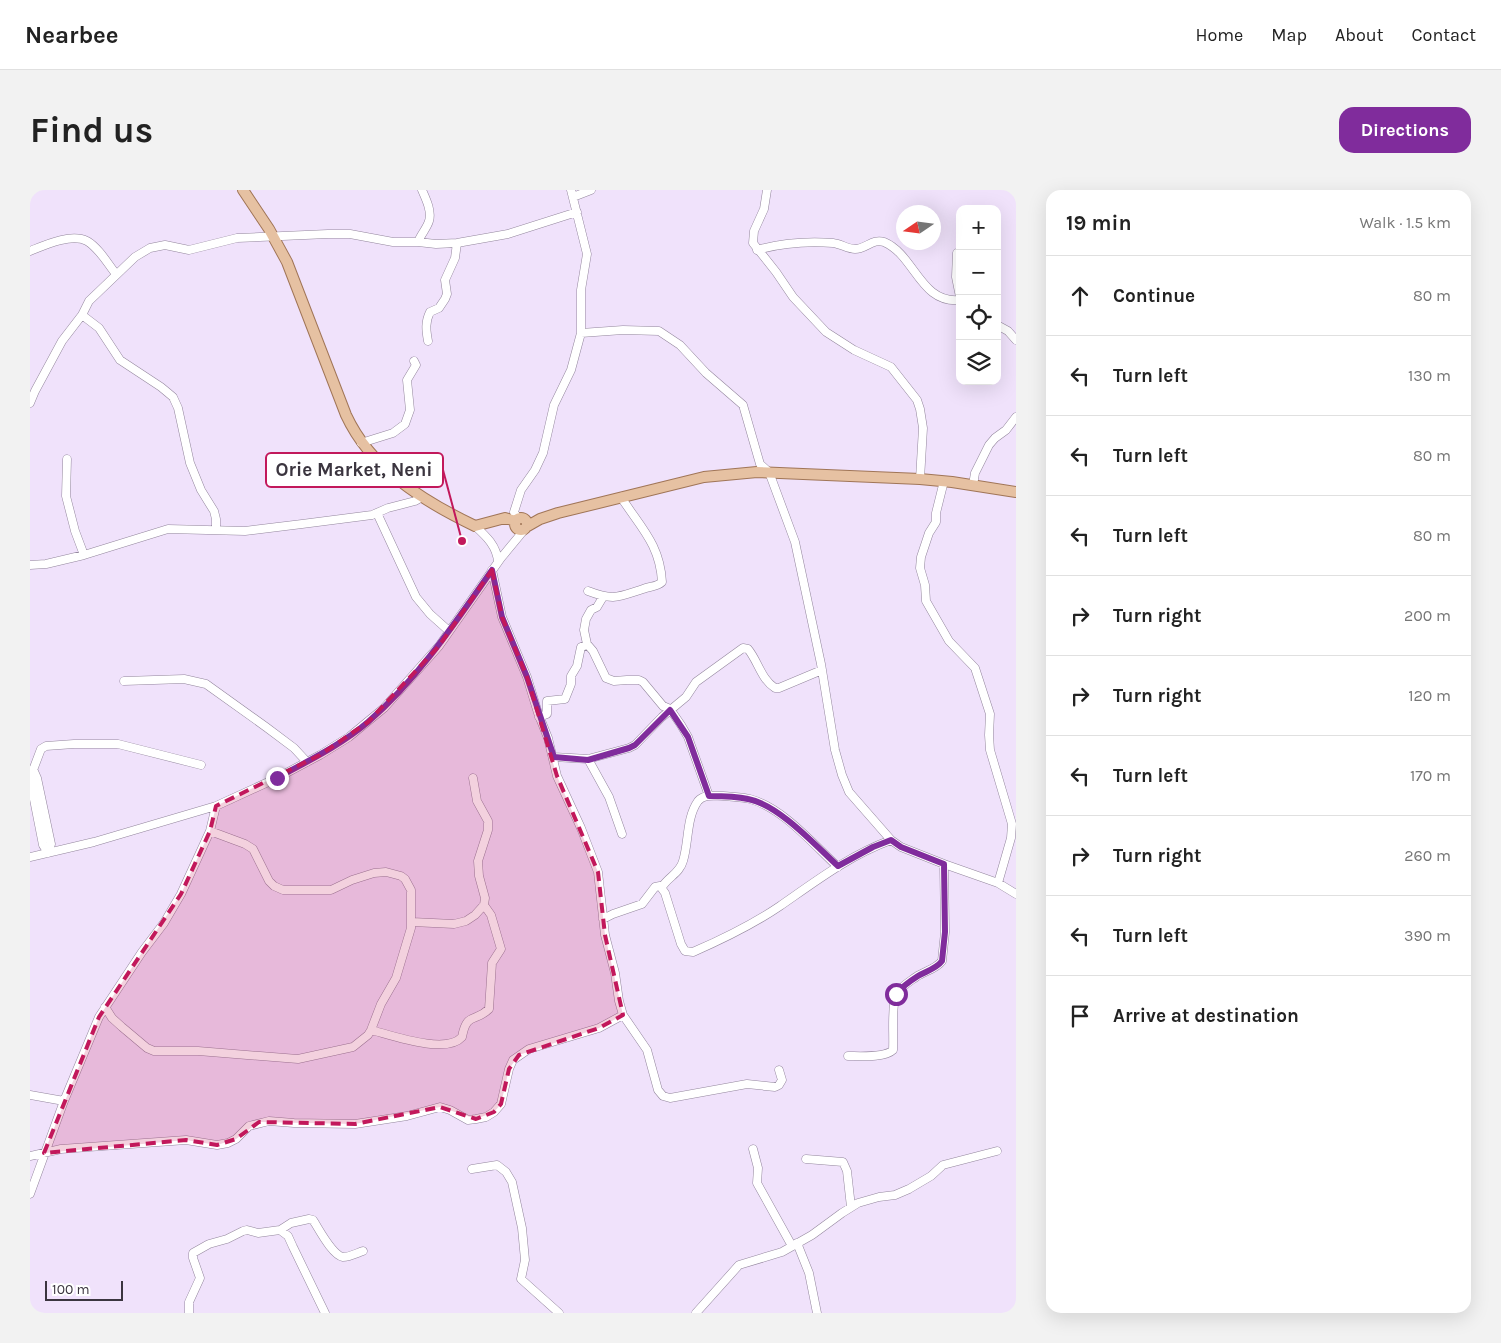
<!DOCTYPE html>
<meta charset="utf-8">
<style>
:root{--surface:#fff;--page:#f2f2f2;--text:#222;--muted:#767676;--line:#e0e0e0;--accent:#802c9c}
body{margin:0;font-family:Karla,sans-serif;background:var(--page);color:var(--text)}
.controls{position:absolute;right:15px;top:15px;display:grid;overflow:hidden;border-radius:10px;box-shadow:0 5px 20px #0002}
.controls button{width:45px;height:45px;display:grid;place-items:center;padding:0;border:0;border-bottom:1px solid var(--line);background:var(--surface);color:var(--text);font:25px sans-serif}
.compass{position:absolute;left:866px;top:15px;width:45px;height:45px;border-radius:50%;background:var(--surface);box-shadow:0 5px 20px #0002;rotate:257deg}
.scale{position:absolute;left:15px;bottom:12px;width:78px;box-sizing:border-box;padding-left:5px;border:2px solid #3b353f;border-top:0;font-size:14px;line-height:18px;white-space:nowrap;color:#3b353f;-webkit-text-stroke:4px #fff;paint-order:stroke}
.stop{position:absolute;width:15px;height:15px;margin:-11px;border:4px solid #802c9c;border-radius:50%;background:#fff}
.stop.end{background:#802c9c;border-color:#fff;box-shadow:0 1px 5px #0008}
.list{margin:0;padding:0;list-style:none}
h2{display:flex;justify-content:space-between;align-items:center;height:65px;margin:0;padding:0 20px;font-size:21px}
h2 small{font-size:16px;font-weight:400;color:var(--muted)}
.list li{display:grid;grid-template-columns:32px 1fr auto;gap:15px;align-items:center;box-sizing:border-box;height:80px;padding:0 20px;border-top:1px solid var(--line)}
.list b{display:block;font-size:19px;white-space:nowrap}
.list em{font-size:16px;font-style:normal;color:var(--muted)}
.icon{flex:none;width:28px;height:28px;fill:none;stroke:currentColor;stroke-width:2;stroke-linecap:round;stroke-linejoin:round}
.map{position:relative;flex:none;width:986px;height:1123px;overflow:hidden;border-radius:15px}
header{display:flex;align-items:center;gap:30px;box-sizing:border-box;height:70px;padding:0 25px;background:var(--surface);border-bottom:1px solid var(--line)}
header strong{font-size:24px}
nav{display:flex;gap:28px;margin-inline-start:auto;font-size:18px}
.intro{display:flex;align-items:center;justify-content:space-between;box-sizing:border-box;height:120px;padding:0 30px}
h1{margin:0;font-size:35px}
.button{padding:12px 22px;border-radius:15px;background:var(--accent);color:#fff;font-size:18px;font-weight:700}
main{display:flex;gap:30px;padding:0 30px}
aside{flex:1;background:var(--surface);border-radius:15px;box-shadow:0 5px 20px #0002}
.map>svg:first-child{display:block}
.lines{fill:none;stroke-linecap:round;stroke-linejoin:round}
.minor-casing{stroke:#93869d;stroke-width:9}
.major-casing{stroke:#a07557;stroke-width:12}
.minor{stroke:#fff;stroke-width:8}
.major{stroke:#e6c1a2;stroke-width:10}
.route{stroke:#802c9c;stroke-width:6}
.marked{fill:#c2185b;fill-opacity:0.2;stroke:#c2185b;stroke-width:4;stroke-dasharray:10 6;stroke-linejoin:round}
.leader{fill:none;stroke:#c2185b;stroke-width:2}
.callout-dot{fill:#c2185b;stroke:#fff;stroke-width:2}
.callout{fill:#fff;stroke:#c2185b;stroke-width:2}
.callout-label{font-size:19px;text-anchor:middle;font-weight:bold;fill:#3b353f}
</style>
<header>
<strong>Nearbee</strong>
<nav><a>Home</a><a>Map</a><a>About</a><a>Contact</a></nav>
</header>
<div class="intro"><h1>Find us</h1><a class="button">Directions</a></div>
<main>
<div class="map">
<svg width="986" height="1123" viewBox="0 0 986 1123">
<rect width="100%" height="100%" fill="#f0e2fb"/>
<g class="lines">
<defs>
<path id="minor" d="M737,0L734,19L724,41L723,53L746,82L763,107L796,142L824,160L861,177L887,210L890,219L893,238L890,289
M543,7L561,0
M388,52C391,44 397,38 399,31C402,21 396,9 392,0
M727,60C752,53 777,51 803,53C811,54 818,59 825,59C836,59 843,48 854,52C885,65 890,114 930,110
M0,61C15,55 41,43 57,51C69,58 78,74 86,84
M927,63L926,87L930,107
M52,125L69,138L90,170L131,197L143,207L148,218L160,273L171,300L184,321L186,329V340
M967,135L978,141L986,150
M551,143L593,140L629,141L650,155L676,183L713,215L730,274L739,282L765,352L791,474L805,560L812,585L819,602L861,650L871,657L914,674L968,693L986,704
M398,151C396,140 395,132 400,122L409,118L415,109L417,104L415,90L425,68L427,53
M0,213L5,201L32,151L52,125L59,111L105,67L120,58L135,55L159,60L207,48L298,44H320L363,52H388L406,54L427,53L478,44L547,22
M331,253L363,243L375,234L380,220L377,190L386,175L384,171
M37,269L36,306L45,341L54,365
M914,291L906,323V332L899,343L891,367L890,378L895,395L896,411L919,451L945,478L960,524L959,545L960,560L982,634L981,648L968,693
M943,295L945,283L959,255L965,248L976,240L986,227
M347,323L386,407L400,424L419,441
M488,329L484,322L491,300L505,280L513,263L524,215L541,180L551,143V100L557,64L541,0
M445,336C456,346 467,356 468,372
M0,375L16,374L54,365L138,339L215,341L272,334L342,325L358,318L385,311L392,307
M462,380L472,427L497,487L508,523L518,548L527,586L551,638L568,682L575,745L585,783L589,811L593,825L617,860L628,900L633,906L640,908L717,894L745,897L749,895L752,890L749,880
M558,401C584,411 588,407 613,399C620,396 627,397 632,392C630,354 610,337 591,307
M573,407L567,417L561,420L556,429L554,440L557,454L563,461L576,488L584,491L597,490H609L613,492L633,516L640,519L651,535L658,547L679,606
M94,491L154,489L176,494L236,537L264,558L277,572
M509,527L517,524V511L535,509L541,494V486L547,476L551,457L557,455
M524,567L558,569L599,558L605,555L632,527L656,507L666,492L713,458L718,459C728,471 731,489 745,498H749L792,480
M558,569L579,607L592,644
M3,579L7,588L21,654L18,663
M0,588L11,559L16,556L44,554H88L171,575
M0,589L13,655L18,663
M0,667L64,652L186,616L247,588L290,565L319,547L354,518L409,456L471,368L495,339
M632,697C638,687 650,683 653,671C659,652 656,628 668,611C674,604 684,606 693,606C702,607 712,607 720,609C753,618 783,654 808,677
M573,729L583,724L612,714L625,697L630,696L635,703L651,754L655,761L663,762C693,749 722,735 750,716C786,691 820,665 861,650
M382,732L424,734L436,731L445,725L454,715L455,708L449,686L448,671L458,640V631L447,611L443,588
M75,817L82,828L92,837L117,858L124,861H168L268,869L323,857L338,845L341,840L351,814L366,788L381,738V700L375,689L371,686L356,682L344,683L322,690L301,700H253L244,696L239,691L223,659L215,654L180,641
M341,840C361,845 416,865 432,847C437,821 445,833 459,819L462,773L471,759L461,725L454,715
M818,866C829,866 855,868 863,860C864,846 861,816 866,805C870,797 879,792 886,787C895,781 906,779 912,771L915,742L914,674
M0,905L34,911
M723,959L728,978L727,993L762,1056
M0,966L31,959L156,950L187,955L198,953L206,949L219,936L239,931L264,933L325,934L377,926L410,917L420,920L438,930L446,929L456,927L464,922L471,914L479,879L483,870L499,859L569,838L593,825
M776,969L813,972L817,981L821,1017
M442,979L467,975L476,982L482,992L492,1038L495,1070L491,1089L529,1123
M0,1004L34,911L69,827L112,762L134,733L151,704L180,641L186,616
M250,1040L261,1033L279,1029L283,1030C289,1039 302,1065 313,1067C320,1067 327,1063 333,1061
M767,1053L779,1083L787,1123
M159,1123V1112L170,1088L163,1068V1063L179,1054L197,1049L213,1041L217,1040L228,1043L250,1040L258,1046L263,1057L295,1123
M666,1123L709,1075L752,1062L782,1045L812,1023L828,1013L849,1007L865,1005L879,999L901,986L913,975L967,961"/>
<path id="major" d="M213,0L239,39L257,72L316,225C341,279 393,311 445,336L475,328L486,331
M485 334a6 6 0 1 1 12 0a6 6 0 1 1-12 0Z
M496,337L510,329L528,323L674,287L727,282L890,289L922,292L986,302"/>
</defs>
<use href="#minor" class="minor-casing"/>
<use href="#major" class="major-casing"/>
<use href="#minor" class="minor"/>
<use href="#major" class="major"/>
</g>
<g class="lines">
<path class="route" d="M247,588C278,571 311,555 338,532C388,489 425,433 462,380L472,427L497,487L524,567L558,570L599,558L605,555L640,520L658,547L679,606C692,606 705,606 718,609C749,615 785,655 808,676L843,657L861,650L871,657L914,674L915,742L912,771C906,779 896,781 888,786C880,791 872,797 866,804"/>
</g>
<path class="marked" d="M462,380L472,427L497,487L527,586L568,682L575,745L593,825L569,838L489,865L479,879L471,914L464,922L446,929L410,917L325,934L229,932L206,949L187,955L156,950L14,963L69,827L151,704L180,641L186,616L290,565L338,532L409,456Z"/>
<path class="leader" d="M432 351L413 280"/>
<circle class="callout-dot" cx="432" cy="351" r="5"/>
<rect class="callout" x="236" y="263" width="177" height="34" rx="5"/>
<g class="callout-label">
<text x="324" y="286">Orie Market, Neni</text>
</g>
</svg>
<div class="controls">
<button>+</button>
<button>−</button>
<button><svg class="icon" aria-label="locate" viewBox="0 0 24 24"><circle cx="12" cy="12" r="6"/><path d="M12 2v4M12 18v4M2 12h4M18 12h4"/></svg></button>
<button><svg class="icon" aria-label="layers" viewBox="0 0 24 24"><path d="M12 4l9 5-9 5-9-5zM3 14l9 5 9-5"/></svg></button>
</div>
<svg class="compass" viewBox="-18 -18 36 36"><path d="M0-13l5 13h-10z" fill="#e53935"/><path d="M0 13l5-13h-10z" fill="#767676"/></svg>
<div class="scale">100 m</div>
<div class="stop" style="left:866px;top:804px"></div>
<div class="stop end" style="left:247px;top:588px"></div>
</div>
<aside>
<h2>19 min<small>Walk · 1.5 km</small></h2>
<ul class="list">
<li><svg class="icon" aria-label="ahead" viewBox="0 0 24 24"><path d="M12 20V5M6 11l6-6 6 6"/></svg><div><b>Continue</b></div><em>80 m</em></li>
<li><svg class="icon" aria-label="left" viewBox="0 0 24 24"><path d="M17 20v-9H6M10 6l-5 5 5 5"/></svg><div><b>Turn left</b></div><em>130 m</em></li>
<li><svg class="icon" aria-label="left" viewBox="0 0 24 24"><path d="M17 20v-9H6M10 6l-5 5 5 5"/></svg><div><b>Turn left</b></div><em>80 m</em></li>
<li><svg class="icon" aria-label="left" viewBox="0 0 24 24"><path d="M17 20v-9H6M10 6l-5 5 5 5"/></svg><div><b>Turn left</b></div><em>80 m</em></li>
<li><svg class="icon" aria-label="right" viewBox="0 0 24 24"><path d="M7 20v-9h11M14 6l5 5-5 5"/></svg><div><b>Turn right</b></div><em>200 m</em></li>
<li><svg class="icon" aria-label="right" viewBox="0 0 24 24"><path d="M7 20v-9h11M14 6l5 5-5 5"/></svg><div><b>Turn right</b></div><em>120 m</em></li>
<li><svg class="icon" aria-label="left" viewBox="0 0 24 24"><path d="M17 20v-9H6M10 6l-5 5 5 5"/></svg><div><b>Turn left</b></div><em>170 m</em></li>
<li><svg class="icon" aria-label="right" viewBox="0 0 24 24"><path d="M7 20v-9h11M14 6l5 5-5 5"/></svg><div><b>Turn right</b></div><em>260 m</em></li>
<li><svg class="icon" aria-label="left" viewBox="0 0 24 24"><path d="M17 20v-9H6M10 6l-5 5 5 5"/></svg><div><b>Turn left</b></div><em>390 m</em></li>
<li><svg class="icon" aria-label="arrive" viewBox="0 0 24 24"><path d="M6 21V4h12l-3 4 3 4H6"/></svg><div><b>Arrive at destination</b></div></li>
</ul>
</aside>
</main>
